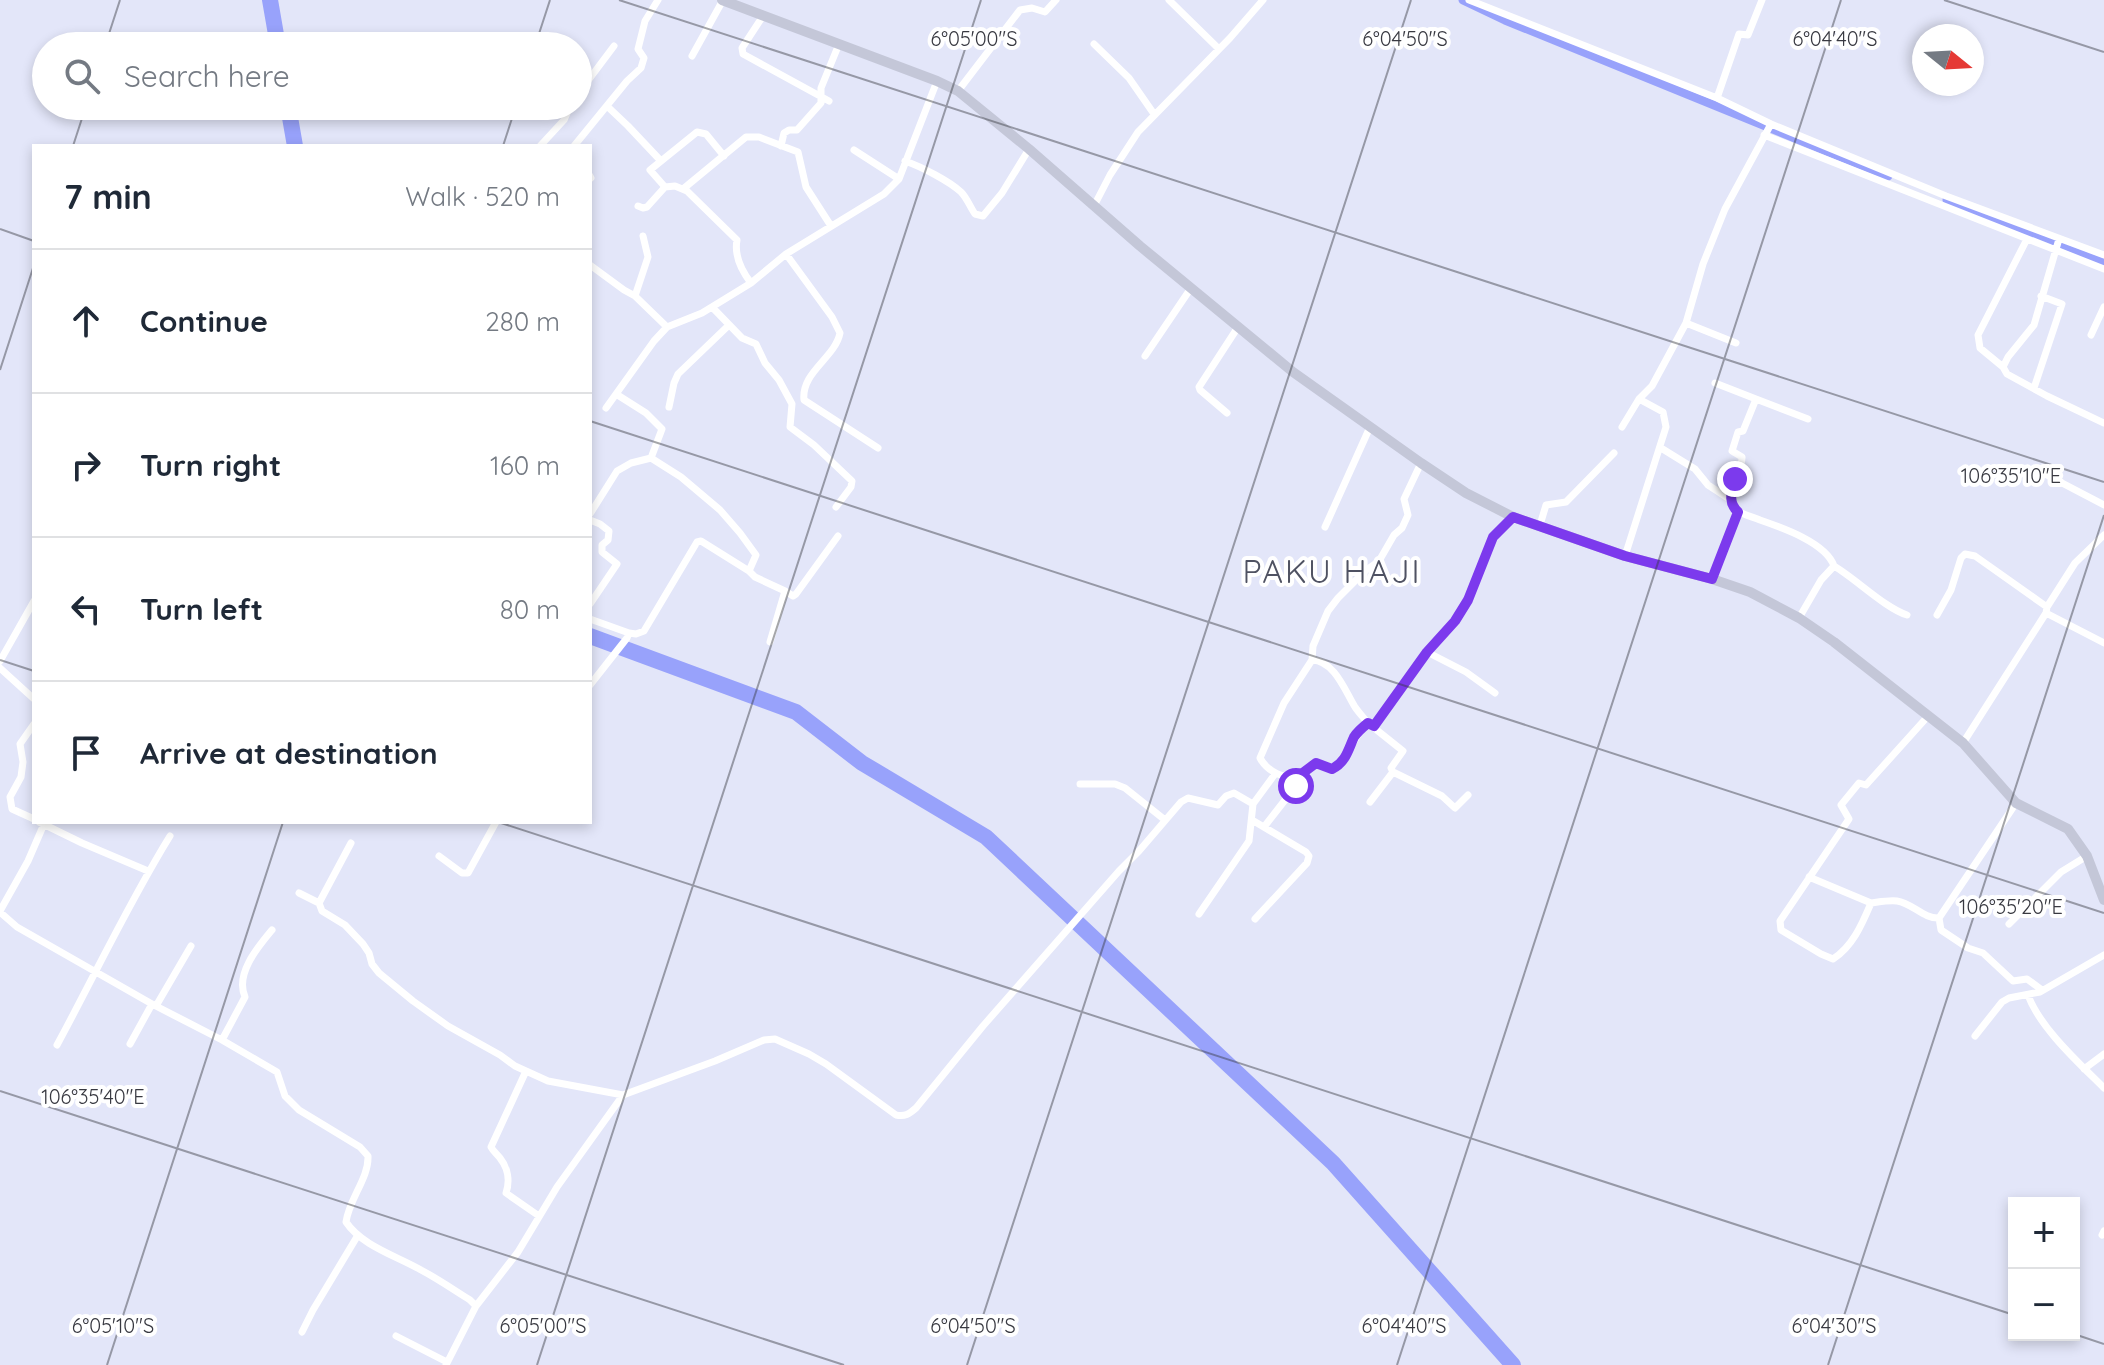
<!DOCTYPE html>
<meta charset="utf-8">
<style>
:root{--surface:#fff;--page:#f2f2f3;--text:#1f2937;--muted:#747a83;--line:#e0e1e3}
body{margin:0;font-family:Quicksand,sans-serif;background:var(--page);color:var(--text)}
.controls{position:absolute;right:24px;bottom:24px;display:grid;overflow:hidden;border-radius:0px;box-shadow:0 4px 12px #0003}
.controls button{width:72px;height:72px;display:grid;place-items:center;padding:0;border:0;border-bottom:2px solid var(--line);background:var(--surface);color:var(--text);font:40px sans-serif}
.compass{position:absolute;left:1912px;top:24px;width:72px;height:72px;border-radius:50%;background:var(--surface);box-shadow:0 4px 12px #0003;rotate:108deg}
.stop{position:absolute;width:24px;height:24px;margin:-18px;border:6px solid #7c3aed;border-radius:50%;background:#fff}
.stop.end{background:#7c3aed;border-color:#fff;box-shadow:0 2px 8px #0008}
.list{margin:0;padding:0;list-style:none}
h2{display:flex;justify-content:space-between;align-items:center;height:104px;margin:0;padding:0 32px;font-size:34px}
h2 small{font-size:26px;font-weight:400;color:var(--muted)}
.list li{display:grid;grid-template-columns:52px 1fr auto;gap:24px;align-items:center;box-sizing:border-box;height:144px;padding:0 32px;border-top:2px solid var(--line)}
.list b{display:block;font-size:30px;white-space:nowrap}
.list em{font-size:26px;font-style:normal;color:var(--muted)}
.icon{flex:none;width:44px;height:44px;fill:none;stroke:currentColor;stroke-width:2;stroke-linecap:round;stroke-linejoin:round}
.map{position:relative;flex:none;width:2104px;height:1365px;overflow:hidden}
.search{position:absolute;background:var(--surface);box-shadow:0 4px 12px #0003;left:32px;top:32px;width:560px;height:88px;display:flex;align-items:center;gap:20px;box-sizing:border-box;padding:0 28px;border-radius:44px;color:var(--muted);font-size:30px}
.panel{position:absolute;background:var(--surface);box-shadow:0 4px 12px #0003;left:32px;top:144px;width:560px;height:680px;border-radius:0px}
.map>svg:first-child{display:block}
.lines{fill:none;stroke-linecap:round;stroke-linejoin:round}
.canal{stroke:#98a2fb;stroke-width:9}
.river{stroke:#98a2fb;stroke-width:16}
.street{stroke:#fff;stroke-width:7}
.secondary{stroke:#c4c7d8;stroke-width:10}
.route{stroke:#7c3aed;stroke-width:10}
.ticks{fill:none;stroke:#383941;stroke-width:2;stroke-opacity:0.45}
.labels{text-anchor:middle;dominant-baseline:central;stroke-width:8;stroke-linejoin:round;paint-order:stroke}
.quarter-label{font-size:32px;letter-spacing:2px;fill:#4f5262;stroke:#fff}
.ticks-label{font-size:20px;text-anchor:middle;fill:#383941;stroke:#fff;stroke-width:8;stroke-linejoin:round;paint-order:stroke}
</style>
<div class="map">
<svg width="2104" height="1365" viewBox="0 0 2104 1365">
<rect width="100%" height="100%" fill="#e3e6f9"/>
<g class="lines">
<path class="canal" d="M1463,0L1505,20L1888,176
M1947,200L2104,263"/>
<path class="river" d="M270,0L278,46
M288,106L295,146
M590,636L796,712L862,763L986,837L1333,1163L1513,1365"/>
<path class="street" d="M1169,0L1219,49
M1469,0L1717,98L1771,124L1946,196L2104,255
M763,16L742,48L743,54L829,101
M1094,44L1129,78L1154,114
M692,56L723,0
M958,91L1020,10L1032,8L1045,12L1056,0
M578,94L614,46
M1717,98L1739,34L1748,35L1762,0
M608,107L628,126L661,161
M1764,135L2104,269
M540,146L564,120L570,106
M574,146L627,81L641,68L644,58L638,49L645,21L658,0
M781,146L784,133L789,130H797L821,103V88L839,44
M854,150L899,179
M724,156L706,134L697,132L650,170L665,187L675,186L687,191L737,240C734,256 741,270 751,283
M905,161C922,167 949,181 961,192C967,198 970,207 975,214L983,216L1002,193L1029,149
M590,176L591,178
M683,189L746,137H759L798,152L806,187L831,226
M638,206L643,208L647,207L665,187
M1094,206L1110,175L1138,132L1230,38L1263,0
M2027,239L1978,335L1980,348L2003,367L2007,374L2047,396L2104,423
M786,254L832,317L840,333C835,358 801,372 804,400L878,448
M590,265L624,290L635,296L667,327
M635,296L648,257L643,236
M712,307L742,338L756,344L765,363L779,380L792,404L790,427L814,445L852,481L851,487L836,507
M1686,323L1736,343
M2091,335L2104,307
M1145,356L1191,288
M2003,367L2008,357L2034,325L2059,239
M1715,383L1756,399L1743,431L1738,432L1732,451L1742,457C1743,464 1733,488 1731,500
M2034,388L2062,304L2041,296
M616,394L646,413L662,429L651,458L681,477L720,510L740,533L756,555L749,571L755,577L785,591L770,642
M1756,399L1808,419
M669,407L674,383L678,374L729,325
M606,408L654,341L667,327L702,313L751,283L786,254L884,194L899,179L937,81
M1227,413L1200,390L1199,387L1238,327
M1622,427L1639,399L1652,386L1686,323L1703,264L1725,209L1771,124
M1661,448L1695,469L1708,485L1731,500C1732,505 1731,507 1736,510C1743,515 1753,517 1760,520C1783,528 1826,543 1834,566
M2041,472L2104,505
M590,514L617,471L631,463L651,458
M590,520L600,524L609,531L608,540L602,545V552L617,564L590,604
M1540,525L1546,505L1566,502L1614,453
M1325,527L1370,427
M1625,556L1666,427L1663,412L1639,399
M1712,579L1738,512
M785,591L793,596L796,594L838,536
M2046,613L2104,643
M1937,615L1951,590L1961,558L1965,554L1975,556L2047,607
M1799,618L1821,580L1834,566C1856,579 1885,608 1907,615
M590,619L629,633L627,638L590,685
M629,633L636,634L644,631L697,542L701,541L749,571
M1427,652L1466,672L1495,693
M1312,660C1335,661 1345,691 1355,707C1359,713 1364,718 1368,723
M0,661L34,601
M0,668L34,699
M1929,715L1866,785L1859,783L1841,805L1849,819L1780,921L1781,930L1821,954L1833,959C1853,946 1862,924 1871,903C1879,902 1889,900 1897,901C1912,903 1924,919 1939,918L2016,803
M34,724L20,744L23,762L21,777L10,797L12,809L34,819
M1374,726L1427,652L1455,621L1468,600L1493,537L1513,517
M1963,743L2046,613L2047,607L2075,563L2104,535
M1393,772L1442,796L1455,808L1468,795
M1080,784H1115L1125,788L1165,820
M1370,802L1393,772L1391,768L1403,751L1368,723C1352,737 1351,754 1335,768H1329L1318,762C1312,766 1307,771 1301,774C1286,782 1267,771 1260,758L1284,703L1312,660L1313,646L1328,611L1338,598L1365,571L1379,561L1394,535L1402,528L1408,515L1404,499L1421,463
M1252,820L1306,852L1309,856L1307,863L1255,919
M39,822L82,843L148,871
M1264,827L1296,786L1300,775
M439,856L462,873H468L496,822
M1809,877L1871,903
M299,893L319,903L322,911L345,925L363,944L369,953L372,964L379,973L413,1001L448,1026L500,1055L515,1066L548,1081L623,1095
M319,903L351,843
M0,911L28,861L44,824
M0,912L17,927L152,1004L222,1040L277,1072L285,1096L299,1110L360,1147L368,1156C369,1178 349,1199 346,1222C362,1246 397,1256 421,1270C438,1279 454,1290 470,1300L476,1306
M1199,914L1249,841L1253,804L1275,774
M1939,918L1941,930L1968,948L1983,953L2013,981L2027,979L2042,990
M2009,924L2061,872L2087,856
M2028,995C2040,1028 2079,1063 2104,1088
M156,1006L191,946
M1975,1036L2002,1002L2009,998L2040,992L2104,955
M222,1040L245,997C235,974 257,948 272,930
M130,1044L152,1004
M57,1045C95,975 128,904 170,836
M2084,1069L2104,1054
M526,1071L491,1147C493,1151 497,1154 500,1158C508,1168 510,1181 506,1193L539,1216
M2102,1235L2104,1231
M302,1332L313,1310L358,1235
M396,1336L447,1362
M446,1365L476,1306L518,1252L557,1187L623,1095L715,1061L764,1040L775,1039L809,1054L826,1064L896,1115C905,1117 909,1114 916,1108L983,1026L1119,871L1139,851L1181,802L1188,798L1218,805L1226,796L1234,793L1253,804"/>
<path class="secondary" d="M722,0L937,81L958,91L1029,149L1140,246L1293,372L1421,463L1466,493L1513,517L1625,556L1712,579L1750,592L1799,618L1834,642L1963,743L2016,803L2068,829L2087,856L2104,900"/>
</g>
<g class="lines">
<path class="route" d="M1296,786L1300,775L1316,763L1332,769C1346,762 1348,750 1354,737C1358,731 1363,727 1368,723L1374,726L1427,652L1455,621L1468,600L1493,537L1513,517L1625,556L1712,579L1738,512C1727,502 1732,491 1735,479"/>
</g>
<path class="ticks" d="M619,0L2104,482M1944,0L2104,52M105,46L120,0M535,46L550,0M73,146L86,106M503,146L516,106M0,229L34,241M0,370L34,265M590,421L2104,913M0,660L34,671M498,822L2014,1315M0,1091L844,1365M2074,1334L2104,1344M107,1365L283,822M537,1365L981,0M967,1365L1411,0M1397,1365L1841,0M1828,1365L2104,515"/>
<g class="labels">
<g class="quarter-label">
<text x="1332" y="571">PAKU HAJI</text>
</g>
</g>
<g class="ticks-label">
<text x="974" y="46">6°05'00"S</text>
<text x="1405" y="46">6°04'50"S</text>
<text x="1835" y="46">6°04'40"S</text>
<text x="2011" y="483">106°35'10"E</text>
<text x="2011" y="914">106°35'20"E</text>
<text x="93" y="1104">106°35'40"E</text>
<text x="113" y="1333">6°05'10"S</text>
<text x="543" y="1333">6°05'00"S</text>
<text x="973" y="1333">6°04'50"S</text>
<text x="1404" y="1333">6°04'40"S</text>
<text x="1834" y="1333">6°04'30"S</text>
</g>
</svg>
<div class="controls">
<button>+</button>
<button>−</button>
</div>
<svg class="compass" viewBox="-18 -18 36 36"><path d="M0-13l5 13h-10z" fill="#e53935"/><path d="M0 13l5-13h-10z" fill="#747a83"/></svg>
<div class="stop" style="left:1296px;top:786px"></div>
<div class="stop end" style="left:1735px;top:479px"></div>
<div class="search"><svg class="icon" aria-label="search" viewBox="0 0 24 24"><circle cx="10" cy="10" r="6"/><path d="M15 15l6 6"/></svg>Search here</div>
<section class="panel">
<h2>7 min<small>Walk · 520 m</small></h2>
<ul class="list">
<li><svg class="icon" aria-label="ahead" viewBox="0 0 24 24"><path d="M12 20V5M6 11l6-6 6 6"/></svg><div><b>Continue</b></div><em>280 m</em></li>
<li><svg class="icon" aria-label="right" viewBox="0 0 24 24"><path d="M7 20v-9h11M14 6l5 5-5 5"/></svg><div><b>Turn right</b></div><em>160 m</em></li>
<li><svg class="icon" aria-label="left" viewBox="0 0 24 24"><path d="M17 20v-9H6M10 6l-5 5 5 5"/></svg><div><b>Turn left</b></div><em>80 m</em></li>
<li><svg class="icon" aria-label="arrive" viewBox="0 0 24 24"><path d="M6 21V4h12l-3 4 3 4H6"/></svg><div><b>Arrive at destination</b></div></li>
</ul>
</section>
</div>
